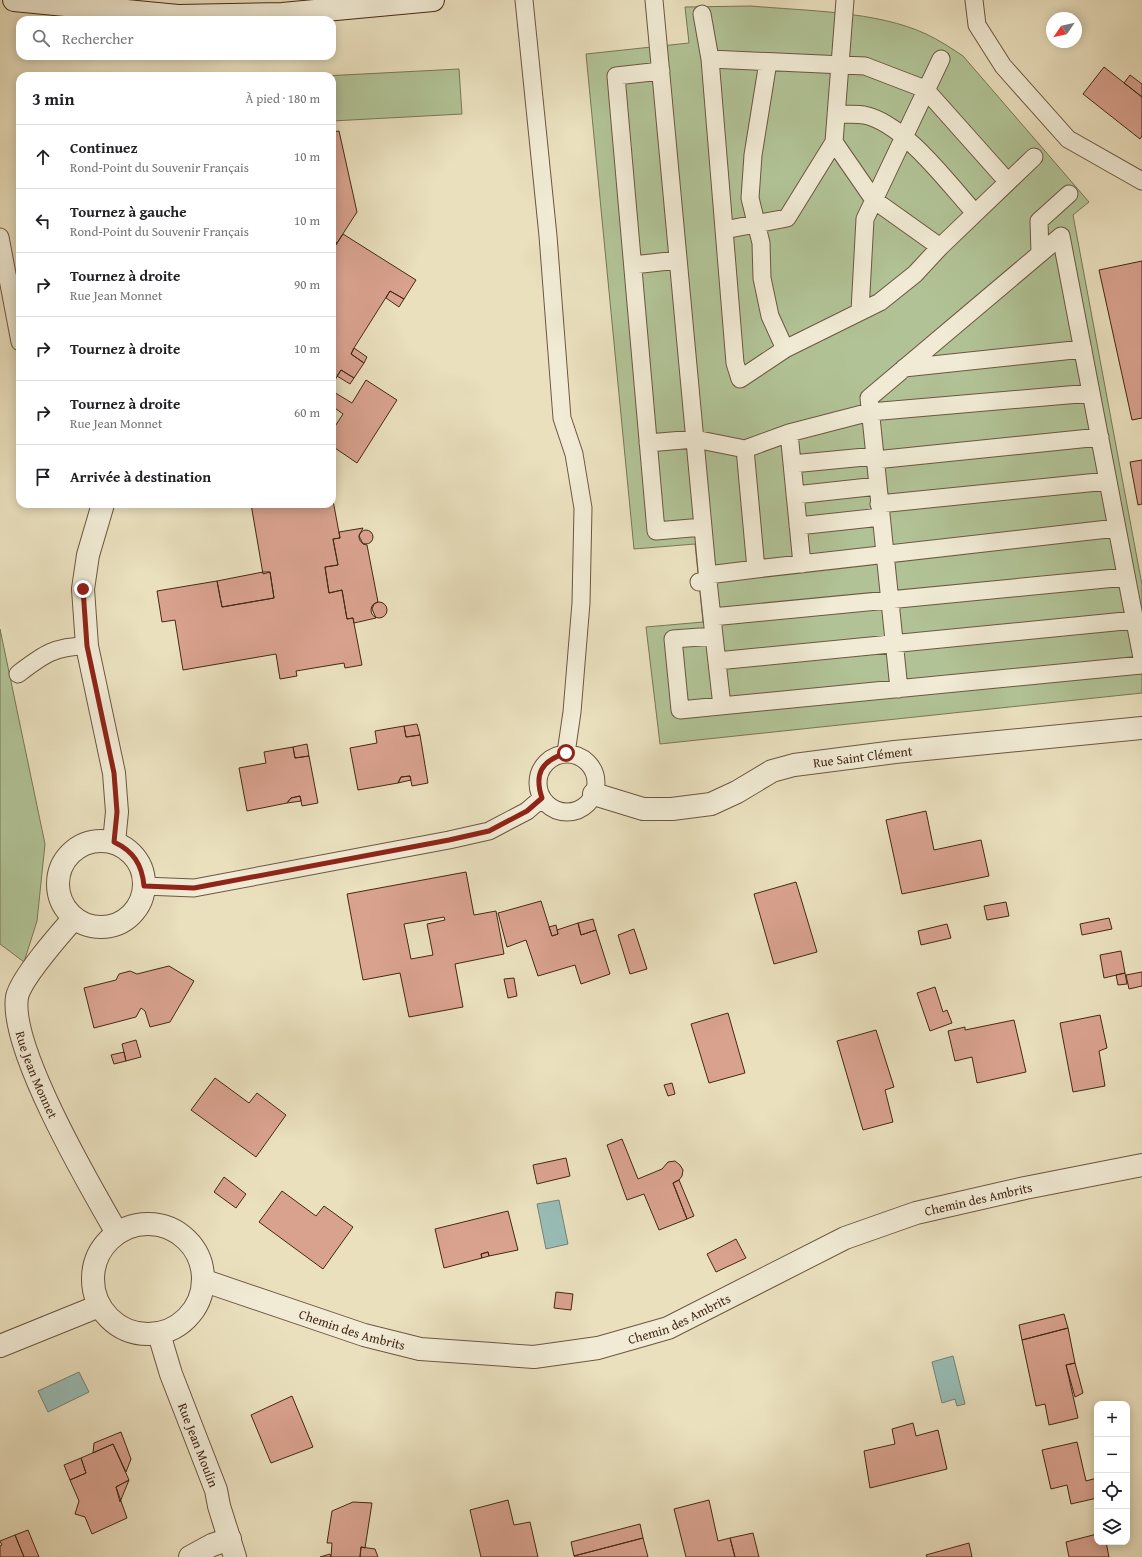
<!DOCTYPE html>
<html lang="fr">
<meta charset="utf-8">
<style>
:root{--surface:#fff;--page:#f2f2f2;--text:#202124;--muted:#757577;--line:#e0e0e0}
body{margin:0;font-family:"Gentium Book Plus",serif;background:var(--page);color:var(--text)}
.controls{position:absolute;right:12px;bottom:12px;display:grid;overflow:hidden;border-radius:8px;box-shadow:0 2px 10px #0003}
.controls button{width:36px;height:36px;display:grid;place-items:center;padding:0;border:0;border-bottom:1px solid var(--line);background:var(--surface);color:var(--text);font:20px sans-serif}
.compass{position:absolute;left:1046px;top:12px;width:36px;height:36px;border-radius:50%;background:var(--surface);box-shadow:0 2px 10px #0003;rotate:236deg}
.stop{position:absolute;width:12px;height:12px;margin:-9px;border:3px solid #8f2418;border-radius:50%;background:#fff}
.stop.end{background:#8f2418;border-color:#fff;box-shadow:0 1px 4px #0008}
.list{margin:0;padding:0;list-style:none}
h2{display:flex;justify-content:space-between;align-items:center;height:52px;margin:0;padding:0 16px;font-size:17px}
h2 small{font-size:13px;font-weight:400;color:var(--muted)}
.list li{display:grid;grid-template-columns:26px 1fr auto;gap:12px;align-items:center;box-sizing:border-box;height:64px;padding:0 16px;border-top:1px solid var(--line)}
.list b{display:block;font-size:15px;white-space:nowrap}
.list p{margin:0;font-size:13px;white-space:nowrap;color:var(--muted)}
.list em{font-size:13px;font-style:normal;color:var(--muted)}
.icon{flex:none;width:22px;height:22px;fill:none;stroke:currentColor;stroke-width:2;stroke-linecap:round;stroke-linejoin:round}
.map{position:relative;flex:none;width:1142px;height:1557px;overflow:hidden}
.search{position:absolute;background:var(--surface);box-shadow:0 2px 10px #0003;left:16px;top:16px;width:320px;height:44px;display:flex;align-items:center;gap:10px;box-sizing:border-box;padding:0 14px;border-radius:12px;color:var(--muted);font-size:15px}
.panel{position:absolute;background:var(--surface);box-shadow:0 2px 10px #0003;left:16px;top:72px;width:320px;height:436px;border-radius:12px}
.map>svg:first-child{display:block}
.green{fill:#b1c396;stroke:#7a7656}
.water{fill:#98bdb6;stroke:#768176}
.building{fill:#d9a28f;stroke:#442816;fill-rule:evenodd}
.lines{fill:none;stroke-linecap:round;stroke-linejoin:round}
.service-casing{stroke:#6e5640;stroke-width:19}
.minor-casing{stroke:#6e5640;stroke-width:24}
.tertiary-casing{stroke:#6e5640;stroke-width:24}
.secondary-casing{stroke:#442816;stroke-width:24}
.service{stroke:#f1ebd5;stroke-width:17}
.minor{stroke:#f1ebd5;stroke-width:22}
.tertiary{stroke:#f1ebd5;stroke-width:22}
.secondary{stroke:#f1ebd5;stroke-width:22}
.route{stroke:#8f2418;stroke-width:5}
.labels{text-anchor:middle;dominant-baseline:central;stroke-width:3.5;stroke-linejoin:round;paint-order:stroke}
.street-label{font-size:13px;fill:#442816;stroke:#f1ebd5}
</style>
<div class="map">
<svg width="1142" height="1557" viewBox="0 0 1142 1557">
<rect width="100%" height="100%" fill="#eae0be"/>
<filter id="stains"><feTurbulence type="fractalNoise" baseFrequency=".005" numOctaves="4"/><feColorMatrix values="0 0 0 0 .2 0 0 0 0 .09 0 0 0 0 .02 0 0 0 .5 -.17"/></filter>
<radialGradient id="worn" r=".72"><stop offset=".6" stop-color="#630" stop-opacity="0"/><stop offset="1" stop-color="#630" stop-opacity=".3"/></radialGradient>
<path class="green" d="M751,6C806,11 877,11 926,34C939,40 951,48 963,56L1089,202L1073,215L1142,585V693L660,744L646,627L703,622L695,544L634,549L586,54L689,43L685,7Z
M459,69L462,114L332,121V76H324Z
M0,629L45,844L37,921L24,962L0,944Z"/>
<path class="water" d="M559,1200L568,1244L546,1249L537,1204Z
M953,1356L965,1404L957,1406L955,1399L942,1403L932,1362Z
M79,1372L89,1392L48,1412L38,1391Z"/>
<path class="building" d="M1104,67L1142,97V136L1140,139L1083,94Z
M1130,75L1142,84V97L1124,83Z
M339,131L357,212L337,243L332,240V132Z
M343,234L416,280L404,299L390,291L354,348L351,354L364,363L354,378L341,370L332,385V251Z
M332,240L337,243L332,251Z
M1142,261V418L1132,420L1099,270Z
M390,291L404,299L399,307L386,298Z
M354,348L367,357L364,363L351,354Z
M341,370L354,378L350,384L337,376Z
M366,380L397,400L357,463L332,446V431L343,414L332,406V391L352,403Z
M1142,460V504L1138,505L1130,462Z
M332,495L340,538L333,539L338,565L325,567L329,593L342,590L347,619L353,618L362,665L345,668L344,663L296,671L297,676L280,679L276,654L183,670L175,620L162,622L157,591L217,581L222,607L274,598L270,572L263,574L251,504H332Z
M363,528L359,536L363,544L367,545L378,602L374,604L372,609L376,618L354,623L353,618L347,619L342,590L329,593L325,567L338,565L333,539L340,538L339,532Z
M359 537a7 7 0 1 1 14 0a7 7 0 1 1-14 0Z
M263,572H270L274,598L222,607L217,581Z
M371 610a8 8 0 1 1 16 0a8 8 0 1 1-16 0Z
M417,724L420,735L406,737L404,726Z
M404,726L406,737L420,735L428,783L412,786L410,776L401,777L398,783L358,790L350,748L377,743L375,731Z
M307,744L309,756L295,758L293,747Z
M293,747L295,758L309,756L318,803L302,806L300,796L291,798L287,803L247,811L239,768L266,763L264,752Z
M410,776L411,780L398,783L401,777Z
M300,796L301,801L287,803L291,798Z
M926,811L934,850L981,840L989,876L902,894L886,820Z
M466,872L474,915L496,911L504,954L455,964L463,1007L409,1017L400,973L363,980L347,894ZM444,917L445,920L427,924L433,955L411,959L404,924Z
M796,882L817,952L774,964L754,894Z
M541,901L552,936L558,934L557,930L578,923L581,935L596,930L610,974L581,984L575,965L538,976L526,940L507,947L498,913Z
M1006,902L1009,916L987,920L984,906Z
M1109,918L1112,929L1082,935L1080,924Z
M593,919L596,930L581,935L578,923Z
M947,924L951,938L921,945L918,931Z
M556,925L558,934L552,936L549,927Z
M634,929L647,969L630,974L618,935Z
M1121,951L1125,973L1104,978L1100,955Z
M169,966L194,981L170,1022L150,1027L145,1011L141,1008L136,1017L94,1028L84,988L116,980L119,974L130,971L137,974Z
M1142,972V986L1129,989L1126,975Z
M1125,973L1127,984L1118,985L1116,975Z
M514,978L517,996L508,998L504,979Z
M935,987L943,1012L947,1010L952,1023L930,1031L917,993Z
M728,1013L745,1073L709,1083L691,1024Z
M1100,1015L1107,1048L1099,1051L1105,1086L1073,1092L1060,1023Z
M1014,1020L1026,1072L977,1083L972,1057L955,1061L948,1031L965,1027V1030Z
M876,1030L894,1087L885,1090L893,1122L863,1130L837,1041Z
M136,1040L141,1057L126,1061L122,1044Z
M124,1052L126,1061L114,1064L111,1055Z
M215,1078L249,1103L257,1093L286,1115L256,1157L191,1110Z
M672,1083L675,1094L668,1096L664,1085Z
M622,1139L638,1179L662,1169L668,1162L675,1161L680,1165L683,1170L682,1176L679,1180L673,1183L687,1219L659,1230L644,1194L627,1200L607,1145Z
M566,1158L570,1176L537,1184L533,1165Z
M224,1177L246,1194L236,1208L214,1192Z
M679,1180L694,1216L687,1219L673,1183Z
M282,1191L316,1216L324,1206L353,1227L323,1269L259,1222Z
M508,1211L518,1250L489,1256L488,1252L481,1254L482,1258L444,1268L435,1229Z
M736,1239L746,1258L716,1272L707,1254Z
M488,1252L489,1256L482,1258L481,1254Z
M556,1292L573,1294L571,1310L554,1308Z
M1064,1314L1068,1328L1022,1340L1019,1325Z
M1068,1328L1075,1363L1066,1365L1078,1418L1049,1425L1045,1404L1036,1406L1022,1340Z
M1075,1363L1083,1393L1075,1397L1066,1365Z
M292,1396L313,1447L271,1463L251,1415Z
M913,1423L916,1436L938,1430L947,1469L870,1488L864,1451L895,1444L892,1429Z
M121,1432L131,1459L126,1472L113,1444L93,1453L94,1443Z
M1077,1442L1086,1481L1097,1478V1498L1071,1504L1067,1485L1051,1489L1042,1450Z
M113,1444L129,1480L116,1487L127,1518L92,1534L85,1517L75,1514L79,1501L70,1480L86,1473L81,1458Z
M81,1458L86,1473L70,1480L64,1465Z
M129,1480L120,1502L116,1487Z
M508,1500L514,1525L530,1522L538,1557H481L470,1510Z
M709,1500L718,1541L730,1538L735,1557H686L674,1509Z
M353,1502L372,1503L365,1548L361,1547L360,1557H331L332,1543H327L332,1511Z
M640,1524L643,1538L574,1556L571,1542Z
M28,1530L39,1557H24L15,1535Z
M753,1533L759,1557H735L730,1538Z
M1097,1534V1542H1106L1109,1557H1069L1066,1542Z
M15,1535L24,1557H0V1546L2,1545L0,1541Z
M643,1538L648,1557H575L574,1556Z
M969,1543L972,1557H927L926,1555Z
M361,1547L375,1549L378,1557H360Z
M330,1554L331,1557H320Z"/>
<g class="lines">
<defs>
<path id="service" d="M524,0L548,236L562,418L574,454L583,508L581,603L572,712L566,753
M654,0L708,581L699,582
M845,0L834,142L874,200L940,247
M974,0L977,25L1003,66L1068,139L1142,181
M702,14L710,59L735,363L740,379L785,349L880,302L915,274L940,247L1034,157
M710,59L865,66L925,89L1007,181
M768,62L753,155L750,198L761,243L762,278L770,316L785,349
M661,71L616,76L656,531L703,527
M836,114C845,114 855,114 864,115C904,123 948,183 975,213
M724,230L787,218L834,142
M0,237L20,342
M1040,254L1039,221L1069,194
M633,265L678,260
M860,311L865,219L941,59
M904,368L1083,349
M789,433L802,564
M648,443L695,439L745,449L756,569L708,575
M745,449L789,433L870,412L1091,393
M875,460L1100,437
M792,464L875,456
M795,495L878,486
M879,504L1108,481
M798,526L881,517
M756,569L1117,528L1142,658
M708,581L714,636L673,639L680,710L1142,665
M712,617L1126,577
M714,636L722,706
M717,661L1135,620
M18,674C43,655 54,646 87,646
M899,689L869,398L1061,236L1117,528
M538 783a29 29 0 1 1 58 0a29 29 0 1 1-58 0Z
M144,886L194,888L449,840L489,831L527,811L542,798"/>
<g id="minor">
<path d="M103,504L88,555L83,589L87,646L114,773L117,812L114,842"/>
<path id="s1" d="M594,794L643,809H672L711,804L737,792L772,771L794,765L895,752L1142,728"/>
<circle cx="101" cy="884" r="43"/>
<path id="s2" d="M74,918C60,934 21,978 17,997C9,1048 90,1186 117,1233"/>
<path id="s3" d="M159,1334L171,1374L216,1490L219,1506L235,1557"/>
<path d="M190,1557L212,1545L230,1539"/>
</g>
<g id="tertiary">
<circle cx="148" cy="1279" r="55"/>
<path id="s4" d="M205,1281L364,1335L420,1349L534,1357L598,1348L668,1328L845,1238L916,1213L1025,1188L1142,1165"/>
<path d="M0,1346L99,1306"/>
</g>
<path id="secondary" d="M14,0L178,16L282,14L433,0"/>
</defs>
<use href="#service" class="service-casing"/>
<use href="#minor" class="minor-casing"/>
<use href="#tertiary" class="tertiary-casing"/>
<use href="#secondary" class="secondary-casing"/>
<use href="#service" class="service"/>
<use href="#minor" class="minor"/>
<use href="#tertiary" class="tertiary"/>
<use href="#secondary" class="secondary"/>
</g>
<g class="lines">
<path class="route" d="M83,589L87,646L114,773L117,812L114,842C133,851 142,864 144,886L194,888L449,840L489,831L527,811L542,798C534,774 541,761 566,753"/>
</g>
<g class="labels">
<g class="street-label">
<text stroke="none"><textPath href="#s1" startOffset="281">Rue Saint Clément</textPath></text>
<text stroke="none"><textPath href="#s2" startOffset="179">Rue Jean Monnet</textPath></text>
<text stroke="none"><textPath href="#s4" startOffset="815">Chemin des Ambrits</textPath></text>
<text stroke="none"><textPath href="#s4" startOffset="491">Chemin des Ambrits</textPath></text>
<text stroke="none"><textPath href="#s4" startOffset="155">Chemin des Ambrits</textPath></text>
<text stroke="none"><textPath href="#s3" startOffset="118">Rue Jean Moulin</textPath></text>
</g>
</g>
<rect width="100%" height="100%" filter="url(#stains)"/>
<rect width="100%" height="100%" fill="url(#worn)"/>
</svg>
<div class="controls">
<button>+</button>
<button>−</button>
<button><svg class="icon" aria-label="locate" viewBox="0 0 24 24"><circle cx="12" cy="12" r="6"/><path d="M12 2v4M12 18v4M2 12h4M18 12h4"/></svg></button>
<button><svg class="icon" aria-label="layers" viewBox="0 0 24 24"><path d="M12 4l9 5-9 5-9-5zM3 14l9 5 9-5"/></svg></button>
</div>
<svg class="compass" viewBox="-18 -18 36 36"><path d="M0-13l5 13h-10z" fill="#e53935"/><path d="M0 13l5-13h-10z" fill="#757577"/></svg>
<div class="stop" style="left:566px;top:753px"></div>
<div class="stop end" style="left:83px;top:589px"></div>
<div class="search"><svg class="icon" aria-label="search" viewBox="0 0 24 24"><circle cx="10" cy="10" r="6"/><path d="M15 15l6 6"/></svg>Rechercher</div>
<section class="panel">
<h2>3 min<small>À pied · 180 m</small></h2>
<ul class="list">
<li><svg class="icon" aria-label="ahead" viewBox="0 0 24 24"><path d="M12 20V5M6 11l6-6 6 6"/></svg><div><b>Continuez</b><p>Rond-Point du Souvenir Français</p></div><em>10 m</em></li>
<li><svg class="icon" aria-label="left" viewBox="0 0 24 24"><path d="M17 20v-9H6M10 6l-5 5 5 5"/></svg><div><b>Tournez à gauche</b><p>Rond-Point du Souvenir Français</p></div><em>10 m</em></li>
<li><svg class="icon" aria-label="right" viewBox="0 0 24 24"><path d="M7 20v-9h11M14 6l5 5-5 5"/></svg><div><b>Tournez à droite</b><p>Rue Jean Monnet</p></div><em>90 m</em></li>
<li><svg class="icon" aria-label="right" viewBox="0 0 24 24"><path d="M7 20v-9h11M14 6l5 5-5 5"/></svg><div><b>Tournez à droite</b></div><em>10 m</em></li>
<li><svg class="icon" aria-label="right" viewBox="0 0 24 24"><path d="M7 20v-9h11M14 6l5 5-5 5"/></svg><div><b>Tournez à droite</b><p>Rue Jean Monnet</p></div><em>60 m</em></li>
<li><svg class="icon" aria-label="arrive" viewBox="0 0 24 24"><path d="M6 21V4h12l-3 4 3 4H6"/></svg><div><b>Arrivée à destination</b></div></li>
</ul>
</section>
</div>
